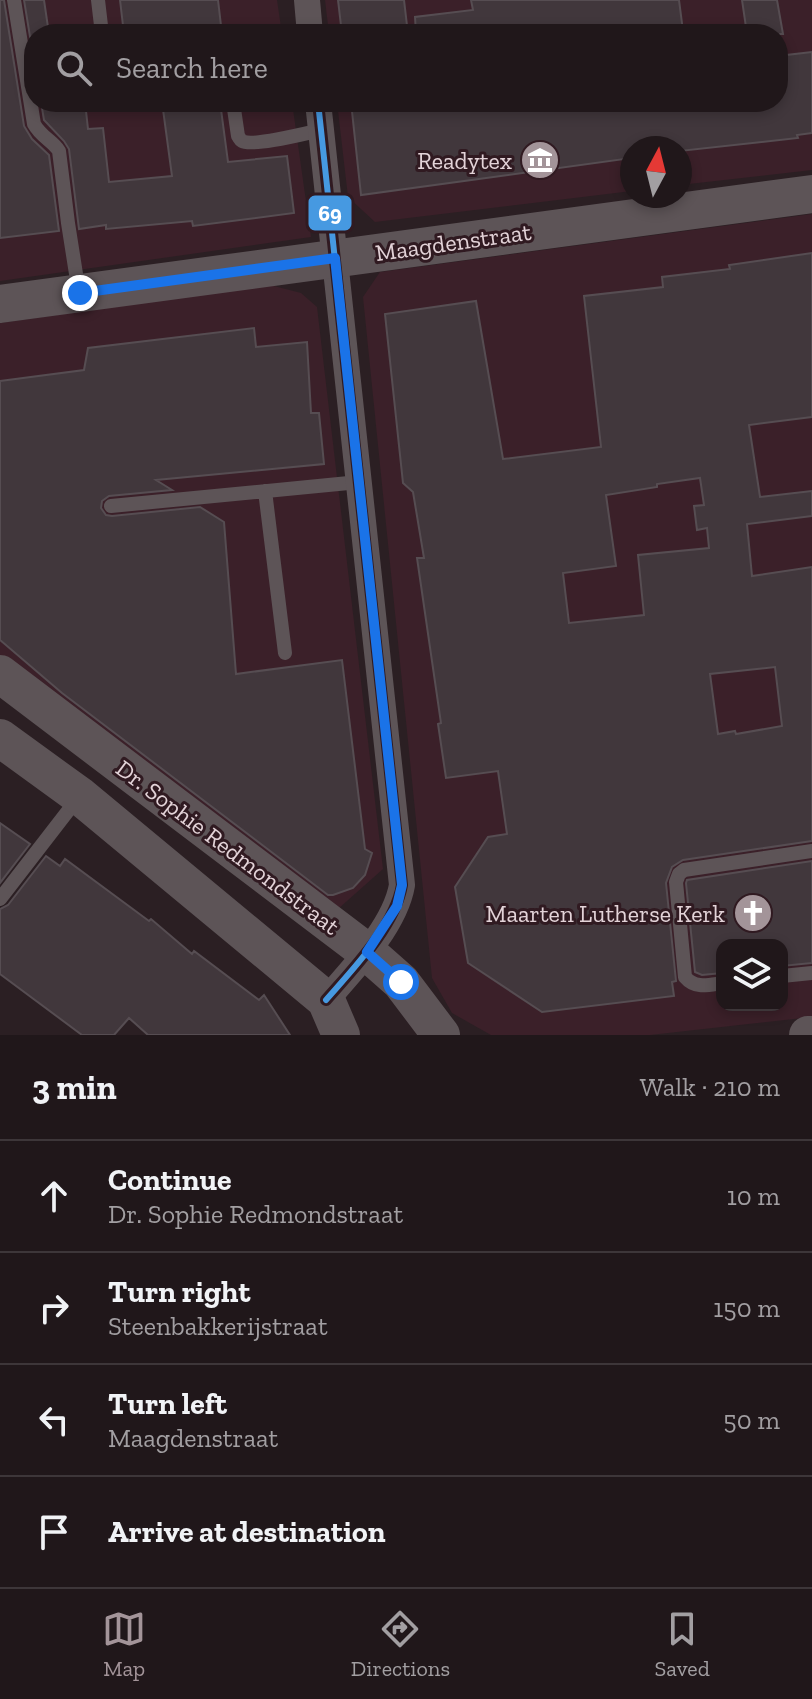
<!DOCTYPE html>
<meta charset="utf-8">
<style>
:root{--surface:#20171a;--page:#282023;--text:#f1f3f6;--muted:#a29fa2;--line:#3d3639;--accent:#a39499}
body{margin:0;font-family:"Zilla Slab",serif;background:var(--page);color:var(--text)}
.controls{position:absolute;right:24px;bottom:24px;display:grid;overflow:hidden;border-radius:16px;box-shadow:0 4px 12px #0003}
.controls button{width:72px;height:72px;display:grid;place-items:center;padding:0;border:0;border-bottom:2px solid var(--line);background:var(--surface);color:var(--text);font:40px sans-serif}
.compass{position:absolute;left:620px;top:136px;width:72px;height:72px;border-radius:50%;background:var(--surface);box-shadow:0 4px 12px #0003;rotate:7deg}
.stop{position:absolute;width:24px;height:24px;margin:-18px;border:6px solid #1a73e8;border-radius:50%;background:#fff}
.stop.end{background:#1a73e8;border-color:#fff;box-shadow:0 2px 8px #0008}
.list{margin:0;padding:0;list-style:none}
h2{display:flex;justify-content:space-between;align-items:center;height:104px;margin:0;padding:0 32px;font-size:34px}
h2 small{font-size:26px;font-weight:400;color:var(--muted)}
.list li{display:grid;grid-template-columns:52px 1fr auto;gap:24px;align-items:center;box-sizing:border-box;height:112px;padding:0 32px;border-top:2px solid var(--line)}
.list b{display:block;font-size:30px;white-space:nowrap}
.list p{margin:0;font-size:26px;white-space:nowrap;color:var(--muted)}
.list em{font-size:26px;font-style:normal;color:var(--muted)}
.icon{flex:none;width:44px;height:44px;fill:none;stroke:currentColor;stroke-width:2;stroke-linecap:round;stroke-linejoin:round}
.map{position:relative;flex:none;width:812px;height:1035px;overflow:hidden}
.search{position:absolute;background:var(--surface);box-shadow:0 4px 12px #0003;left:24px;right:24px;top:24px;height:88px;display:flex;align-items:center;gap:20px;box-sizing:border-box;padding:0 28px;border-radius:32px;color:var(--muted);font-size:30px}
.sheet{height:552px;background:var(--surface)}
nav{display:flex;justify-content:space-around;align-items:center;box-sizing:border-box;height:112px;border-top:2px solid var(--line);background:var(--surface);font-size:22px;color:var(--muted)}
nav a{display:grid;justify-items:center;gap:4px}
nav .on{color:var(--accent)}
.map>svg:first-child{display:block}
.built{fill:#3b2029;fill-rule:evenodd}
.building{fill:#41373c;stroke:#564d52;stroke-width:2;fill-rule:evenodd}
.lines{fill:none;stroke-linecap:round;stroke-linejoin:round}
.lane{stroke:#5d5457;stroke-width:14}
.street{stroke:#5d5457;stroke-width:26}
.secondary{stroke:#5d5457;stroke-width:38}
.bus-1-casing{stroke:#301a21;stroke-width:12}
.bus-1{stroke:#4699e1;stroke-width:6}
.route{stroke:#1a73e8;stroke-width:10}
.labels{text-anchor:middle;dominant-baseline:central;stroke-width:6;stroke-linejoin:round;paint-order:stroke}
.poi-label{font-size:24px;fill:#e3d3d8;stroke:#301a21;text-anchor:end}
.street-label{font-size:24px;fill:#e3d3d8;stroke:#301a21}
.line-badge{stroke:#301a21;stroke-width:3}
.badge-label{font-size:22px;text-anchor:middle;font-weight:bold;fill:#fff}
</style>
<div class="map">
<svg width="812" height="1035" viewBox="0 0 812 1035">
<rect width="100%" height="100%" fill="#2b1f23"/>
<path class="built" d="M0,0H277L282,34H34V102H292L311,237L0,281Z
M325,0H812V170L680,185V148H632V191L375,222L348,197L337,102H778V34H329Z
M812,214V1017L650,1035H491L452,1013L432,978L363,297L380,272ZM722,945H782V1005H722Z
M270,285L301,293L317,307L383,869L329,917L0,661V323Z"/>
<path class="building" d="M0,0H4L24,126L32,139L49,155L59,231L0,238Z
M24,0H44L49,34H34V61Z
M120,0H218L222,34H124Z
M338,0H404L408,34H342Z
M471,0H679L683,31L673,32L674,34H416L415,17L473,10Z
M742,0H777L783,34H747Z
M812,52V133L797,135L798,138L680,151V148H632V158L361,195L351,102H682V105L712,102H778V56Z
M41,102H85L88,129L103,128L109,182L172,176L162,102H220L228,162L287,156L294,213L193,226L192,221L106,229V225L79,229L69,149L64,141L44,120Z
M812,253V417L749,425L760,497L812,491V516L747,524L752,576L812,567V841L683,860L672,867L666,883L676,981L672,982L674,996L542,1012L468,963L455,887L488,837L507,834L498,771L446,778L438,724L441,723L417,558H424L413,492L403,483L385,314L476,301L503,459L601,447L584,296L663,287L662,277L730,269L729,265ZM700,478L704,505L694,506L697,530L707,528L709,548L638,555L644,615L569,623L563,573L616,566L606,495L657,487V484ZM775,667L782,726L736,734L735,731L718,734L710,674Z
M254,328L256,347L307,342L311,413H319L324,464L156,480L172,490L109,496L102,501L101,508L106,515L112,516L200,507L224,522L236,674L342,660L365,849L372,853L365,875L353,888L333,895H328L62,693L0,640V381L84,370L88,348Z
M0,823L30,844L0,883Z
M46,856L60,866L65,859L149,921L151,919L192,954L194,951L259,1000L264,995L290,1035H148L129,1018L114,1035H82L0,974V909L8,905Z
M812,861V963L782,966V945H722V973L702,975L695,972L686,883L687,880Z"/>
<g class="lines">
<path class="lane" d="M14,0L34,124C41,137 53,141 59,151L68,223L79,293
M98,0L102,34
M233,102L238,136C239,137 240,140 242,141C252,147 307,133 321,130
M265,491L285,653
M111,506L359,482
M0,899L78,798
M782,976L812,973
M722,983C708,985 695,989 685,977L676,882L679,874L684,870L812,851"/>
<path class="street" d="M307,0L310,34
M318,102L402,885C395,926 353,969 326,1000"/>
<path class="secondary" d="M0,304L812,194
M0,674L367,952L401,982L441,1035
M0,738L80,796L326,1000L341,1035
M808,1035H812"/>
<defs>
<path id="bus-1" d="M318,102L402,885C395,926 353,969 326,1000"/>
</defs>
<use href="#bus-1" class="bus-1-casing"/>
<use href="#bus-1" class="bus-1"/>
</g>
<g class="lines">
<path class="route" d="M80,293L335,258L402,885L397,906L367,952L401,982"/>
</g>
<defs>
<symbol id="museum-disc" viewBox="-11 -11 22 22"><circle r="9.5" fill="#a39499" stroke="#301a21"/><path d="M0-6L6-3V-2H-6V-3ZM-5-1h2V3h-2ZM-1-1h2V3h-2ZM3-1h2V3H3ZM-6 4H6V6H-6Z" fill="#fff"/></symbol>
<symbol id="church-disc" viewBox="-11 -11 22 22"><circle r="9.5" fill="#a39499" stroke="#301a21"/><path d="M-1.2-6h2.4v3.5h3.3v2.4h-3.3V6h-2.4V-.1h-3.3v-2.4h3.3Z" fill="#fff"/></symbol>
</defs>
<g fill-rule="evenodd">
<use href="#museum-disc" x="518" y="138" width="44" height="44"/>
<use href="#church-disc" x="731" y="891" width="44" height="44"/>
</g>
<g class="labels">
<g class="poi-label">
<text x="512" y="160">Readytex</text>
<text x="725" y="913">Maarten Lutherse Kerk</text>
</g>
<g class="street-label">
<text transform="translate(453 242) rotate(-8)">Maagdenstraat</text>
<text transform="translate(228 847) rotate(37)">Dr. Sophie Redmondstraat</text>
</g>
</g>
<rect class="line-badge" x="307" y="194" width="46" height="38" rx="8" fill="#4699e1"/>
<g class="badge-label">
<text x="330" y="221">69</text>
</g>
</svg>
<div class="controls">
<button><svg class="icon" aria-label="layers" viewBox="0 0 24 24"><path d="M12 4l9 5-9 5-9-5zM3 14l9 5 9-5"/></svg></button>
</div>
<svg class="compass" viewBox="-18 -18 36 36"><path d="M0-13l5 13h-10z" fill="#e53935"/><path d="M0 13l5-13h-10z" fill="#a29fa2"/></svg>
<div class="stop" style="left:401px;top:982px"></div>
<div class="stop end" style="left:80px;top:293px"></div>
<div class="search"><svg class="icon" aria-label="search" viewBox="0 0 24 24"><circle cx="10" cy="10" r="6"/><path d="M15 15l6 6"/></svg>Search here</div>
</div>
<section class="sheet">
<h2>3 min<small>Walk · 210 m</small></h2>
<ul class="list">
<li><svg class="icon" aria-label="ahead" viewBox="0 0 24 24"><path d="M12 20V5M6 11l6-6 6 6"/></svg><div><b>Continue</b><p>Dr. Sophie Redmondstraat</p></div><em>10 m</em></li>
<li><svg class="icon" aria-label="right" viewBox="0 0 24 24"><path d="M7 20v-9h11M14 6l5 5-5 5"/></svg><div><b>Turn right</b><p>Steenbakkerijstraat</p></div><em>150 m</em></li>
<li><svg class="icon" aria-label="left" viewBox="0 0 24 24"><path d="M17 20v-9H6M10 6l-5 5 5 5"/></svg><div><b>Turn left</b><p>Maagdenstraat</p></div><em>50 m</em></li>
<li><svg class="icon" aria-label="arrive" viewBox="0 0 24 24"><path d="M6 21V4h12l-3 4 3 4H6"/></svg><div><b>Arrive at destination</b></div></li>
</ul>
</section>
<nav>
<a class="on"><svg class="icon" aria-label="map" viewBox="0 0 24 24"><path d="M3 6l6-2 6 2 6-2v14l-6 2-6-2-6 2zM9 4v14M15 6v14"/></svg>Map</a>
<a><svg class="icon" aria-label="directions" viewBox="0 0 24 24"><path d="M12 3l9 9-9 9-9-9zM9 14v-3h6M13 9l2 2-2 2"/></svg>Directions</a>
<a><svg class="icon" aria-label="saved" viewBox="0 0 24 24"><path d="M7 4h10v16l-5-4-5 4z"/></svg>Saved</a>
</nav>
